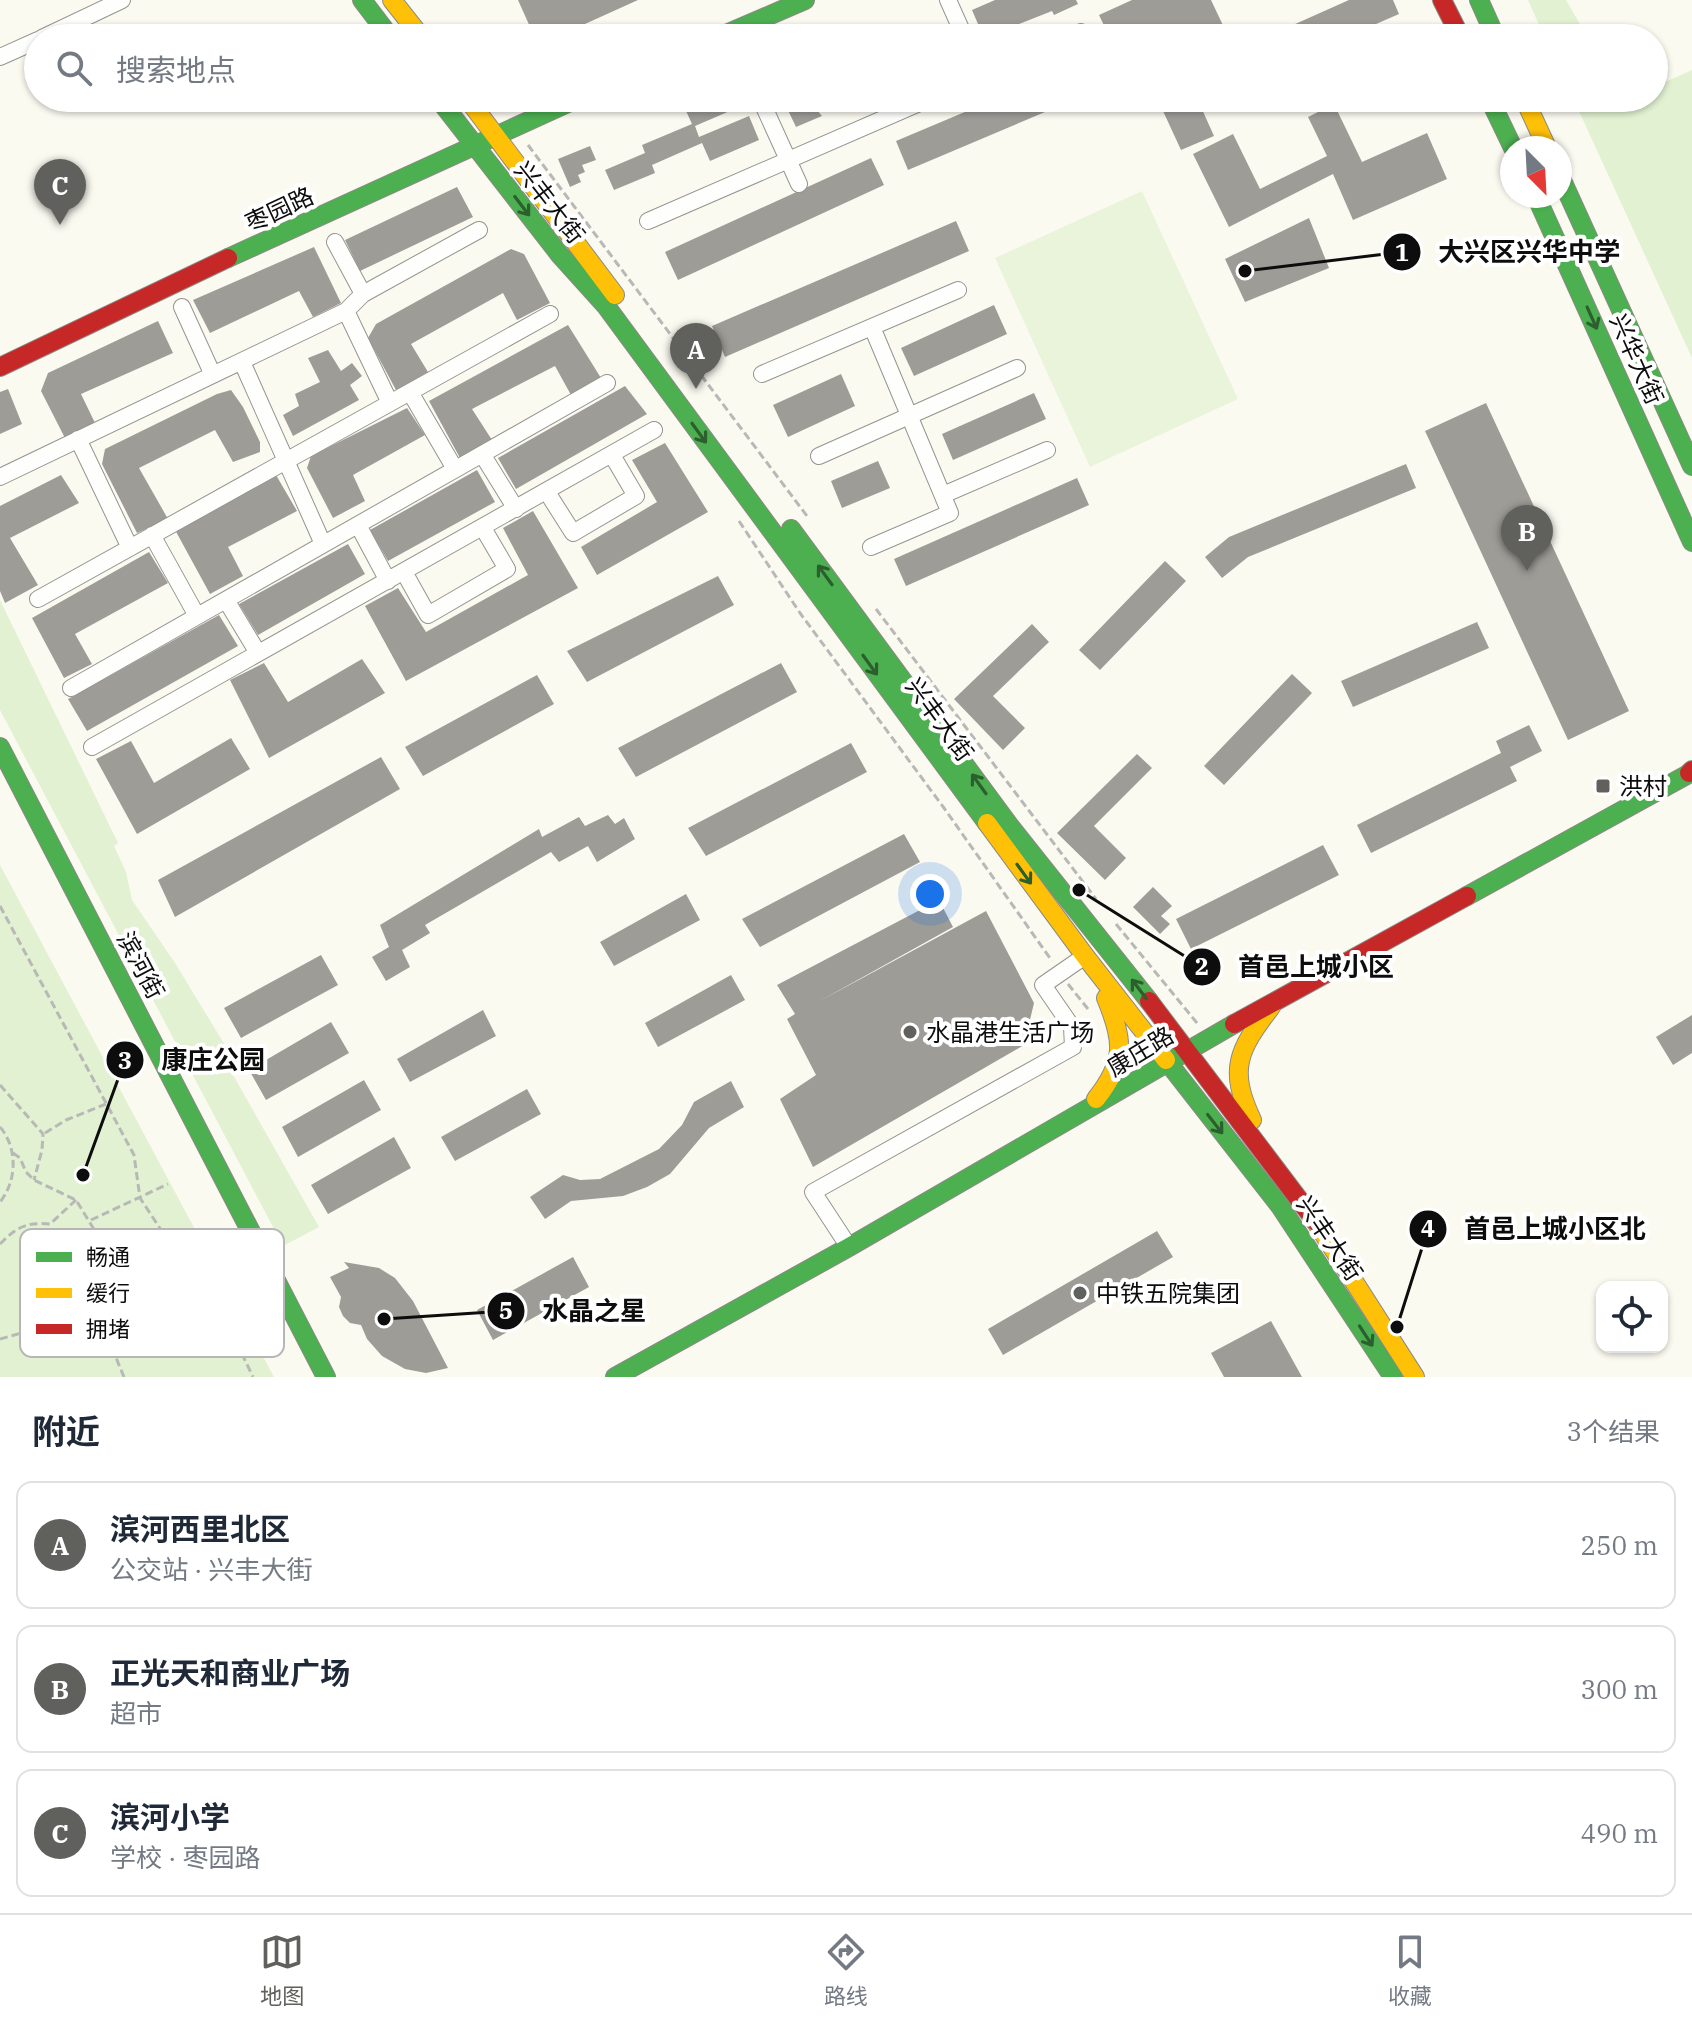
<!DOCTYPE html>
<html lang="zh">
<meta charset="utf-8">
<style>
:root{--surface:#fff;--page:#f6f6f7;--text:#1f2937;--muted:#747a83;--line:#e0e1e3;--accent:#60605d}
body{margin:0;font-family:"IBM Plex Serif","Noto Sans SC",serif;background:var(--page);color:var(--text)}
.controls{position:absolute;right:24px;bottom:24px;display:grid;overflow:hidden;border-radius:16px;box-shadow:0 2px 6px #0004}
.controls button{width:72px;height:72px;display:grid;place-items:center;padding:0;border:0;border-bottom:2px solid var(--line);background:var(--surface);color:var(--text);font:40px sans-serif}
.compass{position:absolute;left:1500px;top:136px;width:72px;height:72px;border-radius:50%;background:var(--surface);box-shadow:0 2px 6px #0004;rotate:156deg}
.you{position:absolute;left:930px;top:894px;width:28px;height:28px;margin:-20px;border:6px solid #fff;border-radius:50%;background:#1a73e8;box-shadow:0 0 0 12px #1a73e833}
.badge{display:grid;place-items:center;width:52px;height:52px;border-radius:50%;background:var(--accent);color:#fff;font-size:26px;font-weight:700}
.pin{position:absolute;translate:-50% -66px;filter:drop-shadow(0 2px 4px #0008)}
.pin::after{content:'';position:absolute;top:42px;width:28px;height:24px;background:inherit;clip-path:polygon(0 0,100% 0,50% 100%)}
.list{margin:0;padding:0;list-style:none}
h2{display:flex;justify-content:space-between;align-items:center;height:104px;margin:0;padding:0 32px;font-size:34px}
h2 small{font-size:26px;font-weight:400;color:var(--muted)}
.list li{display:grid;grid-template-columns:52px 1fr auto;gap:24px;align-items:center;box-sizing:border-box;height:128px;margin:0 16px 16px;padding:0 16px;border:2px solid var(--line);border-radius:16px}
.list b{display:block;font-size:30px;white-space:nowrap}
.list p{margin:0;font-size:26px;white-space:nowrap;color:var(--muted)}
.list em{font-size:26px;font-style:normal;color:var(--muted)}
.icon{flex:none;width:44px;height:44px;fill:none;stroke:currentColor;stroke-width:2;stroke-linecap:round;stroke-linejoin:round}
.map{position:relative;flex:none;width:1692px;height:1377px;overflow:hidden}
.search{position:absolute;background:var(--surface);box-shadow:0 2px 6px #0004;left:24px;right:24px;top:24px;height:88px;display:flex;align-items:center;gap:20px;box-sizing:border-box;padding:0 28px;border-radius:44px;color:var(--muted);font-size:30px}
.sheet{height:536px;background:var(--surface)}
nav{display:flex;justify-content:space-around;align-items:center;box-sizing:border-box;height:112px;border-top:2px solid var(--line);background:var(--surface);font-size:22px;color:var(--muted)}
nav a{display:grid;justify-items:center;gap:4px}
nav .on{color:var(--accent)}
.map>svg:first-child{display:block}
.green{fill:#e1f1d1}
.pitch{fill:#eaf4db}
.building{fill:#9e9c97}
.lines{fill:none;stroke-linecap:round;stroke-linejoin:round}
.street-casing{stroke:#949490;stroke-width:18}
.fast-casing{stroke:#8b8a86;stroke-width:20}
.slow-casing{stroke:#8b8a86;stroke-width:20}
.jam-casing{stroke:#8b8a86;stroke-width:20}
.path{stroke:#b8b8b6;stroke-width:3;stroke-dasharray:8 4;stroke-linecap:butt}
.street{stroke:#fefefd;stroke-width:16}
.fast{stroke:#4caf50;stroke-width:18}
.slow{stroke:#ffc107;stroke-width:18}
.jam{stroke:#c62828;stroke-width:18}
.oneway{stroke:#2c5e2e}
.poi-dot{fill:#60605d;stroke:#fff;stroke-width:3}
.labels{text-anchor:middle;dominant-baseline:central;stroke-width:8;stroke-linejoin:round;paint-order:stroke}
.street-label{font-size:24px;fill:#0d0d0d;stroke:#fff}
.poi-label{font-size:24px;fill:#0d0d0d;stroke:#fff;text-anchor:start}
.key{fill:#fff;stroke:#b6b6b6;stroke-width:2}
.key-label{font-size:22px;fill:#0d0d0d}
.leader{fill:none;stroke:#0d0d0d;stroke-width:3}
.callout-dot{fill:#0d0d0d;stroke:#fff;stroke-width:3}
.mark-label{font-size:24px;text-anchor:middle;font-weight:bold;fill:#fff}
.callout-label{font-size:26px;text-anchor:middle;font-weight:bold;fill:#0d0d0d;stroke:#fff;stroke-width:8;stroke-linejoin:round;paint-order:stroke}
</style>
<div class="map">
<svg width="1692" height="1377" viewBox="0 0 1692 1377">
<rect width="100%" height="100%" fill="#fbfaf1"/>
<path class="green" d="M1528,0H1566L1588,38H1545Z
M1692,70V358L1573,98H1623L1624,100L1654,98V87Z
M0,600L118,843L114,846L126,872L132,900L175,963L231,1055L224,1059L319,1227L283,1246L0,710Z
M0,865L274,1377H0Z"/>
<path class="pitch" d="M1142,191L1238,399L1090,467L995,258Z"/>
<path class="building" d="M518,0H638L554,38H535Z
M995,0H1076L1078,4L1054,15L1052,11L984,38L972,10Z
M1132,0H1211L1229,38H1110L1099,15Z
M1349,0H1393L1399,14L1344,38H1264Z
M685,98H752L753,101L695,126L699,137L749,116L759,140L710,161L702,143L652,165L655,173L614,190L605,170L645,153L642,145L692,124L681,100Z
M798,98H846L817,110L822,116L796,127L785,104Z
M998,98H1078L908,170L896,141Z
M1157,98H1220L1201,107L1214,136L1181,150Z
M1334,104L1362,162L1427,133L1447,179L1353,220L1333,174L1229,227L1193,154L1233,134L1260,189L1327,156L1308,117Z
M590,146L596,160L582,165L585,172L578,175L581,182L570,187L558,159Z
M871,158L884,185L678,280L665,252Z
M457,187L473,217L360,271L345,240Z
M1309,218L1329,268L1245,302L1225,259Z
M956,221L969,251L725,357L712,326Z
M314,247L341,303L313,317L299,291L210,333L193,300Z
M511,249L524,254L550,303L517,320L503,293L411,344L428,372L396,390L368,338L376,324Z
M994,305L1007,334L914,376L901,348Z
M158,321L173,353L81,394L96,425L66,440L41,391L48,373Z
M568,325L601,378L571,395L555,366L472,409L492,440L460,458L429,401Z
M328,350L341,371L352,363L362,376L350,385L359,400L293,436L283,415L299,406L295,394L320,382L308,358Z
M841,374L855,406L788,437L773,405Z
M625,386L647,414L516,489L498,458Z
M8,389L22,424L0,434V392Z
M231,390L243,407L260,442V452L233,462L215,430L139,468L168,519L137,533L102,464L105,449L217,394Z
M1034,393L1046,419L953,460L942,434Z
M1486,403L1629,711L1568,740L1425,431Z
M407,408L425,435L353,475L365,501L333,518L307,468L311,456Z
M665,443L708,512L597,575L581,547L657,502L632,460Z
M878,461L890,488L842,508L831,481Z
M1406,464L1416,488L1248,557L1222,578L1205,557L1229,537Z
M477,470L495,502L388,561L370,530Z
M61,475L79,503L10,538L38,585L5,603L0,591V506Z
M276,475L297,511L228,547L243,576L210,594L174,528Z
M1077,478L1089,505L906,586L894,559Z
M533,511L578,588L406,681L365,606L398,588L426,632L528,575L503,528Z
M348,544L365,574L258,635L239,604Z
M149,552L168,583L75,634L92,664L64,678L32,618Z
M1165,561L1186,581L1100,670L1079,650Z
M718,576L734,605L587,682L567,651Z
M219,615L238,646L87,731L68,699Z
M1477,622L1489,648L1353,707L1341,681Z
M1032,624L1049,642L993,696L1025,728L1003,750L954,699Z
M362,659L385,693L269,758L230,680L264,663L288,702Z
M781,663L797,692L636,777L618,748Z
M1292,674L1312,693L1224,785L1204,766Z
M537,675L554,704L423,776L405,747Z
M1529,725L1542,751L1510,767L1517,781L1371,853L1357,825L1501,753L1496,741Z
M231,738L250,769L137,834L96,759L131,741L154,783Z
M851,743L867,772L706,856L688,828Z
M1137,754L1152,768L1094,826L1126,858L1105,880L1057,833Z
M381,757L400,789L175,917L158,880Z
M608,815L615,824L624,818L635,839L597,862L588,846L559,862L551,852L425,925L430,933L402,950L410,967L386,981L372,957L389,947L380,925L539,829L542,837L579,817L585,826Z
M904,834L920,862L760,947L742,919Z
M1323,845L1339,875L1191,949L1176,919Z
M1153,887L1172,906L1161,916L1170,924L1160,934L1133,907Z
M686,894L700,920L614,966L600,942Z
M939,900L953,927L818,1002L986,911L1034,1003L1024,1045L813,1167L780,1099L816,1075L787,1019L795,1014L777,985Z
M321,955L338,985L241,1038L224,1008Z
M731,975L745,1000L658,1047L645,1023Z
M483,1010L496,1036L410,1082L397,1059Z
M1692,1015V1053L1673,1065L1656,1037Z
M331,1022L349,1053L266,1100L249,1070Z
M364,1080L381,1110L298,1157L282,1127Z
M731,1081L744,1107L709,1128L670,1174L647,1187L623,1196L571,1201L545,1219L530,1197L563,1175L580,1180L600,1179L659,1149L682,1125L694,1102Z
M527,1089L541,1114L455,1161L441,1137Z
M394,1137L411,1168L328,1214L311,1185Z
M1157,1231L1173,1257L1003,1355L988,1329Z
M573,1257L589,1287L493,1340L477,1310Z
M344,1262L379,1268L395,1278L413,1301L448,1368L426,1373L405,1369L382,1356L367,1339L361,1325L350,1323L343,1316L339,1307L341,1297L330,1277L349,1268Z
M1271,1321L1302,1377H1224L1211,1353Z"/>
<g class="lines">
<defs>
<path id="street" d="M948,0L965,38
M42,38L122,0
M1067,38L1081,32
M0,57L38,40
M760,98L799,184
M648,221L931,98
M335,242L363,294
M182,307L212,373
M346,311L390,403
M242,362L323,544
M762,374L958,290
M410,392L455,469
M78,439L130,548
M482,454L516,509
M819,456L1017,368
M0,477L346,311L363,294L479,230
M547,492L573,533L636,496L612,455
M943,495L1047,450
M358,525L388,581
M152,535L197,616
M871,547L950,513L872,327
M404,572L428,615L507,569L483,528
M38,599L550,314
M226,600L258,653
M71,688L607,383
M92,747L654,430
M849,1247L813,1192L1073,1047L1072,1027L1043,985L1085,956"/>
<path id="fast" d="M362,0L391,38
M1479,0L1496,38
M717,38L805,0
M438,98L560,255L606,306L987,823
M1489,98L1513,148
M1560,176L1692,466
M1536,196L1692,542
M228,258L579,98
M791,529L1009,825L1149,1001
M0,747L326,1377
M1467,896L1692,772
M1166,1060L1280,1206L1393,1377
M615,1377L849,1247L1234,1024"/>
<path id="slow" d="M392,0L422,38
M467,98L615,295
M1524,98L1547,148
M987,823L1085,956L1166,1060
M1096,1099C1126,1061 1124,1041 1106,998
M1252,1120C1228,1069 1238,1050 1271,1007
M1316,1222L1415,1377"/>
<path id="jam" d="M1442,0L1461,38
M0,367L228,258
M1689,773L1692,770
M1149,1001L1316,1222
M1234,1024L1467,896"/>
</defs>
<use href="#street" class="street-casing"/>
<use href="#fast" class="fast-casing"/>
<use href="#slow" class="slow-casing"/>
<use href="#jam" class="jam-casing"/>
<path class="path" d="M528,145L807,516
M739,521L800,613L944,808L1052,961
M876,609L1096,899
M0,906L134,1155L140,1198L167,1239L196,1258L253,1377
M1116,924L1197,1023
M1068,984L1088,1009
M0,1085L43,1134L42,1150L34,1180
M0,1127C18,1148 17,1181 0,1202
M45,1133L66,1120L106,1104
M13,1153L20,1158L26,1172L34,1180L76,1200L106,1249L85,1290L86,1316L112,1348L124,1377
M91,1220L168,1184
M0,1244C17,1227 26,1222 50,1224L76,1200
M0,1339L25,1332L64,1330L86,1316"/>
<use href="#street" class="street"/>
<use href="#fast" class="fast"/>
<use href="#slow" class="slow"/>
<use href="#jam" class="jam"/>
</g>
<defs><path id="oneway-shaft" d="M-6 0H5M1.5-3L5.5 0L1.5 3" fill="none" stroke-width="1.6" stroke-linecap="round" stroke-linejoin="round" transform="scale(2)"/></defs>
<g class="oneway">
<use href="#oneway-shaft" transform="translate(522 206) rotate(53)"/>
<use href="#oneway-shaft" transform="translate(1592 318) rotate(66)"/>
<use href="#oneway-shaft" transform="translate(699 433) rotate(54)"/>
<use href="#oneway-shaft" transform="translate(825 575) rotate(-126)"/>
<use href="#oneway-shaft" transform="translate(870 665) rotate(54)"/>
<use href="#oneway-shaft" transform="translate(979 784) rotate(-126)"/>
<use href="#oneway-shaft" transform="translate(1024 874) rotate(54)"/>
<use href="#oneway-shaft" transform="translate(1139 989) rotate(-127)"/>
<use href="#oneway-shaft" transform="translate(1215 1124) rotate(52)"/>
<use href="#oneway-shaft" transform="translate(1366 1336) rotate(57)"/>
</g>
<g class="poi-dot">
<rect x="1595" y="778" width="16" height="16" rx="4"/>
<circle cx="910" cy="1032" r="8"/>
<circle cx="1080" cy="1293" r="8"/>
</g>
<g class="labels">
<g class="street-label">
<text transform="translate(550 202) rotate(52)">兴丰大街</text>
<text transform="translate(279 209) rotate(-25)">枣园路</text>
<text transform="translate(1637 359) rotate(66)">兴华大街</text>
<text transform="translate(940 719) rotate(54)">兴丰大街</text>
<text transform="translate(141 965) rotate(62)">滨河街</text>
<text transform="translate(1140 1051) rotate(-31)">康庄路</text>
<text transform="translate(1330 1238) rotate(56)">兴丰大街</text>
</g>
<g class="poi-label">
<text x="1619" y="786">洪村</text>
<text x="926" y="1032">水晶港生活广场</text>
<text x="1096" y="1293">中铁五院集团</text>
</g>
</g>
<rect x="20" y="1229" width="264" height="128" rx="12" class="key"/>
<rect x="36" y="1252" width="36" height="10" fill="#4caf50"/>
<rect x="36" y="1288" width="36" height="10" fill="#ffc107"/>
<rect x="36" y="1324" width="36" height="10" fill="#c62828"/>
<g class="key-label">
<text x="86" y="1265">畅通</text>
<text x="86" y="1301">缓行</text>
<text x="86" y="1337">拥堵</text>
</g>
<path class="leader" d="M1245 271L1402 252M1079 890L1202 967M83 1175L125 1060M1397 1327L1428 1229M384 1319L506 1311"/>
<g class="callout-dot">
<circle cx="1245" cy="271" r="8"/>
<circle cx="1079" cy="890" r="8"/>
<circle cx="83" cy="1175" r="8"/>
<circle cx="1397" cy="1327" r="8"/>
<circle cx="384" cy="1319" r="8"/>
<circle cx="1402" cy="252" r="20"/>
<circle cx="1202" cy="967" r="20"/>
<circle cx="125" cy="1060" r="20"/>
<circle cx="1428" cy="1229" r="20"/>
<circle cx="506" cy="1311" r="20"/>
</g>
<g class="mark-label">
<text x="1402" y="261">1</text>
<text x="1202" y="975">2</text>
<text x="125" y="1069">3</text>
<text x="1428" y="1237">4</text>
<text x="506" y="1319">5</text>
</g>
<g class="callout-label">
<text x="1529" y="261">大兴区兴华中学</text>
<text x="1316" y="976">首邑上城小区</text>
<text x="213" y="1069">康庄公园</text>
<text x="1555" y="1238">首邑上城小区北</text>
<text x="594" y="1320">水晶之星</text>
</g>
</svg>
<div class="controls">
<button><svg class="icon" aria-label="locate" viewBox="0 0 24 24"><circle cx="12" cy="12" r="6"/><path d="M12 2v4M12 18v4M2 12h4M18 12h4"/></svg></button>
</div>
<svg class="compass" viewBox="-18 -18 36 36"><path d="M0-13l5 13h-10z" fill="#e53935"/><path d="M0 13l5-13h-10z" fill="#747a83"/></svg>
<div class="you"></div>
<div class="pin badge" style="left:696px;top:389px">A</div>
<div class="pin badge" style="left:1527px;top:571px">B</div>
<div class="pin badge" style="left:60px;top:225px">C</div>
<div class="search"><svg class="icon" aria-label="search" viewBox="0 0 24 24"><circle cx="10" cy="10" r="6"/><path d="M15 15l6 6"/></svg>搜索地点</div>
</div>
<section class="sheet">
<h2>附近<small>3个结果</small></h2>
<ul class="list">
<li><span class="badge">A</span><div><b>滨河西里北区</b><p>公交站 · 兴丰大街</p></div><em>250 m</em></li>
<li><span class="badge">B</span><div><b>正光天和商业广场</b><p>超市</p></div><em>300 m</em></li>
<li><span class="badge">C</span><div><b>滨河小学</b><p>学校 · 枣园路</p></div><em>490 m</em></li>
</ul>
</section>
<nav>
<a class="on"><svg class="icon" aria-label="map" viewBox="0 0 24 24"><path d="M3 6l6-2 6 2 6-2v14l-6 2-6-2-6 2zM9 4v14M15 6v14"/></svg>地图</a>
<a><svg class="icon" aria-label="directions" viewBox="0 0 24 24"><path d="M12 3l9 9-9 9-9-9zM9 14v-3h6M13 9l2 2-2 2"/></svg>路线</a>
<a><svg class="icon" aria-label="saved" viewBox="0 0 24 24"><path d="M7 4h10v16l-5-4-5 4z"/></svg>收藏</a>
</nav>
